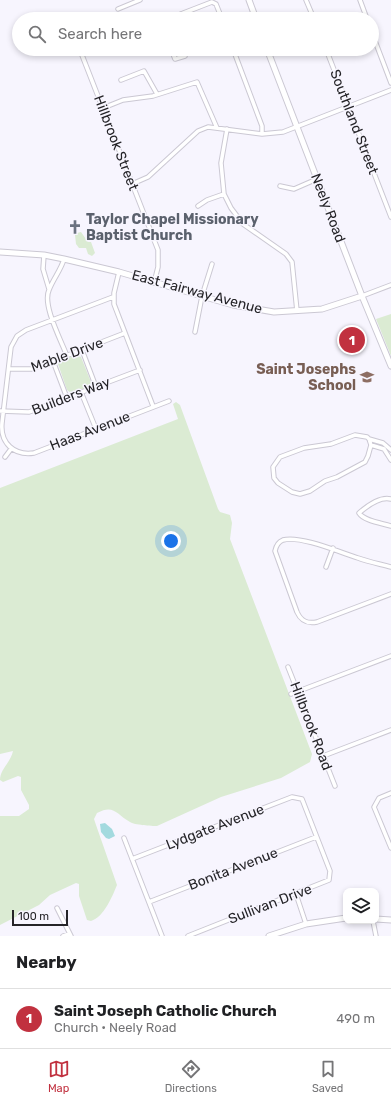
<!DOCTYPE html>
<meta charset="utf-8">
<style>
:root{--surface:#fff;--page:#f2f2f2;--text:#202124;--muted:#757577;--line:#e0e0e0;--accent:#c1313f}
body{margin:0;font-family:Rubik,sans-serif;background:var(--page);color:var(--text)}
.controls{position:absolute;right:12px;bottom:12px;display:grid;overflow:hidden;border-radius:8px;box-shadow:0 2px 6px #0003}
.controls button{width:36px;height:36px;display:grid;place-items:center;padding:0;border:0;border-bottom:1px solid var(--line);background:var(--surface);color:var(--text);font:20px sans-serif}
.scale{position:absolute;left:12px;bottom:10px;width:56px;box-sizing:border-box;padding-left:4px;border:2px solid #252428;border-top:0;font-size:11px;line-height:14px;white-space:nowrap;color:#252428;-webkit-text-stroke:3px #f7f5fe;paint-order:stroke}
.you{position:absolute;left:171px;top:541px;width:14px;height:14px;margin:-10px;border:3px solid #fff;border-radius:50%;background:#1a73e8;box-shadow:0 0 0 6px #1a73e833}
.badge{display:grid;place-items:center;width:26px;height:26px;border-radius:50%;background:var(--accent);color:#fff;font-size:13px;font-weight:700}
.pin{position:absolute;translate:-50% -50%;border:2px solid #fff;box-shadow:0 1px 4px #0006}
.list{margin:0;padding:0;list-style:none}
h2{display:flex;justify-content:space-between;align-items:center;height:52px;margin:0;padding:0 16px;font-size:17px}
h2 small{font-size:13px;font-weight:400;color:var(--muted)}
.list li{display:grid;grid-template-columns:26px 1fr auto;gap:12px;align-items:center;box-sizing:border-box;height:60px;padding:0 16px;border-top:1px solid var(--line)}
.list b{display:block;font-size:15px;white-space:nowrap}
.list p{margin:0;font-size:13px;white-space:nowrap;color:var(--muted)}
.list em{font-size:13px;font-style:normal;color:var(--muted)}
.icon{flex:none;width:22px;height:22px;fill:none;stroke:currentColor;stroke-width:2;stroke-linecap:round;stroke-linejoin:round}
.map{position:relative;flex:none;width:391px;height:936px;overflow:hidden}
.search{position:absolute;background:var(--surface);box-shadow:0 2px 6px #0003;left:12px;right:12px;top:12px;height:44px;display:flex;align-items:center;gap:10px;box-sizing:border-box;padding:0 14px;border-radius:22px;color:var(--muted);font-size:15px}
.sheet{height:112px;background:var(--surface)}
nav{display:flex;justify-content:space-around;align-items:center;box-sizing:border-box;height:56px;border-top:1px solid var(--line);background:var(--surface);font-size:11px;color:var(--muted)}
nav a{display:grid;justify-items:center;gap:2px}
nav .on{color:var(--accent)}
.map>svg:first-child{display:block}
.green{fill:#dbebd3}
.water{fill:#a3dadf}
.lines{fill:none;stroke-linecap:round;stroke-linejoin:round}
.street-casing{stroke:#cbc8d3;stroke-width:5.5}
.secondary-casing{stroke:#cbc8d3;stroke-width:7}
.street{stroke:#fff;stroke-width:3.5}
.secondary{stroke:#fff;stroke-width:5}
.labels{text-anchor:middle;dominant-baseline:central;stroke-width:3;stroke-linejoin:round;paint-order:stroke}
.street-label{font-size:14px;fill:#252428;stroke:#f7f5fe}
.worship-label{font-size:14px;font-weight:bold;fill:#5b616d;stroke:#f7f5fe;text-anchor:start}
.education-label{font-size:14px;font-weight:bold;fill:#785e54;stroke:#f7f5fe;text-anchor:end}
</style>
<div class="map">
<svg width="391" height="936" viewBox="0 0 391 936">
<rect width="100%" height="100%" fill="#f7f5fe"/>
<path class="green" d="M81,232L88,242H91L95,253L92,256L88,254L86,248H79L76,244L75,235L77,233Z
M391,314V356L376,319Z
M76,355L81,357L91,382L89,387L71,393L67,390L58,364L60,361Z
M176,402L180,405L218,509L220,512L230,515L232,523L230,539L312,754L310,762L281,778L221,797L157,826C152,826 134,825 130,822C116,814 114,804 97,813L94,819L96,825L117,885C112,897 104,917 91,921L87,920L79,896V884L76,883L50,895L39,905L0,925V816H19L29,809V805L21,790V777L18,776L3,782L0,780C0,769 11,762 13,751L0,754V488L178,419L173,404Z"/>
<path class="water" d="M105,823L112,829L115,836L109,839L106,838L101,832L100,824Z"/>
<g class="lines">
<defs>
<path id="street" d="M306,0L314,19
M360,0L367,19
M118,9L140,0
M168,19L212,2L216,4L222,19
M372,33L391,83
M171,49L175,59L185,56L182,49
M233,49L262,126V134
M326,49L391,217
M80,50L158,250V267L154,283
M81,53L92,49
M121,80L144,71L157,94
M103,108L123,100L153,96L197,82L217,128
M227,129L221,163L224,194L231,208L243,224L286,254L292,262L297,311
M132,184L148,177L198,131L208,127L262,134L283,132L391,90
M280,186L294,189L317,179
M198,206L207,200L224,194
M44,255L43,269L49,289
M64,259C61,270 53,279 49,290C42,305 61,340 67,356
M119,272L114,293V304L153,406
M362,296L391,285
M113,297L26,330L17,336L11,347L2,423C0,443 14,456 34,453L169,401
M195,332L202,296L212,264
M82,350L96,387
M53,361L67,398
M9,369H32L125,333
M81,392L96,429
M0,411L29,412L140,370
M355,435L367,437L369,439L371,445L368,456L365,462L337,477L325,481L310,491L300,494L292,492L278,483L274,478L273,467L280,457L304,448L331,444Z
M369,439L383,443L391,450
M371,445L384,449L391,460
M5,457L11,449
M391,499C380,496 367,506 359,513C364,521 381,523 391,526
M326,567L333,548
M391,567C380,564 369,562 358,558C342,553 300,535 283,540C278,542 276,546 275,551L297,612C301,621 307,624 317,622L391,594
M288,667L335,786
M291,694L391,656
M323,756L391,730
M391,793L379,798L374,807L391,848
M124,838L162,936
M132,859L292,797L302,799L330,871L329,880L188,936
M296,894L306,924
M149,902L316,837
M57,908L71,936
M373,921L376,936
M63,936L69,934"/>
<path id="secondary" d="M249,0L256,19
M267,49L362,296L391,366
M0,252L44,255L64,259L119,272L233,305L274,312L322,309L362,296
M376,919L391,920
M269,936L306,924L346,918"/>
</defs>
<use href="#street" class="street-casing"/>
<use href="#secondary" class="secondary-casing"/>
<use href="#street" class="street"/>
<use href="#secondary" class="secondary"/>
</g>
<defs>
<symbol id="church-bare" viewBox="-9 -9 18 18"><path d="M-1.2-6h2.4v3.5h3.3v2.4h-3.3V6h-2.4V-.1h-3.3v-2.4h3.3Z" fill="#6b7280" stroke="#f7f5fe" stroke-width="2.5" paint-order="stroke"/></symbol>
<symbol id="school-bare" viewBox="-9 -9 18 18"><path d="M0-5L7-2L0 1L-7-2ZM-4 1L0 2.5L4 1V4Q0 6-4 4Z" fill="#8d6e63" stroke="#f7f5fe" stroke-width="2.5" paint-order="stroke"/></symbol>
</defs>
<g fill-rule="evenodd">
<use href="#church-bare" x="65" y="217" width="20" height="20"/>
<use href="#school-bare" x="357" y="367" width="20" height="20"/>
</g>
<g class="labels">
<g class="street-label">
<text transform="translate(354 122) rotate(69)">Southland Street</text>
<text transform="translate(116 143) rotate(69)">Hillbrook Street</text>
<text transform="translate(328 208) rotate(69)">Neely Road</text>
<text transform="translate(197 292) rotate(15)">East Fairway Avenue</text>
<text transform="translate(67 355) rotate(-20)">Mable Drive</text>
<text transform="translate(71 396) rotate(-21)">Builders Way</text>
<text transform="translate(90 431) rotate(-21)">Haas Avenue</text>
<text transform="translate(311 726) rotate(69)">Hillbrook Road</text>
<text transform="translate(215 827) rotate(-21)">Lydgate Avenue</text>
<text transform="translate(233 869) rotate(-21)">Bonita Avenue</text>
<text transform="translate(270 904) rotate(-21)">Sullivan Drive</text>
</g>
<g class="worship-label">
<text x="86" y="219">Taylor Chapel Missionary<tspan x="86" dy="16">Baptist Church</tspan></text>
</g>
<g class="education-label">
<text x="356" y="369">Saint Josephs<tspan x="356" dy="16">School</tspan></text>
</g>
</g>
</svg>
<div class="controls">
<button><svg class="icon" aria-label="layers" viewBox="0 0 24 24"><path d="M12 4l9 5-9 5-9-5zM3 14l9 5 9-5"/></svg></button>
</div>
<div class="scale">100 m</div>
<div class="you"></div>
<div class="pin badge" style="left:352px;top:340px">1</div>
<div class="search"><svg class="icon" aria-label="search" viewBox="0 0 24 24"><circle cx="10" cy="10" r="6"/><path d="M15 15l6 6"/></svg>Search here</div>
</div>
<section class="sheet">
<h2>Nearby<small></small></h2>
<ul class="list">
<li><span class="badge">1</span><div><b>Saint Joseph Catholic Church</b><p>Church · Neely Road</p></div><em>490 m</em></li>
</ul>
</section>
<nav>
<a class="on"><svg class="icon" aria-label="map" viewBox="0 0 24 24"><path d="M3 6l6-2 6 2 6-2v14l-6 2-6-2-6 2zM9 4v14M15 6v14"/></svg>Map</a>
<a><svg class="icon" aria-label="directions" viewBox="0 0 24 24"><path d="M12 3l9 9-9 9-9-9zM9 14v-3h6M13 9l2 2-2 2"/></svg>Directions</a>
<a><svg class="icon" aria-label="saved" viewBox="0 0 24 24"><path d="M7 4h10v16l-5-4-5 4z"/></svg>Saved</a>
</nav>
